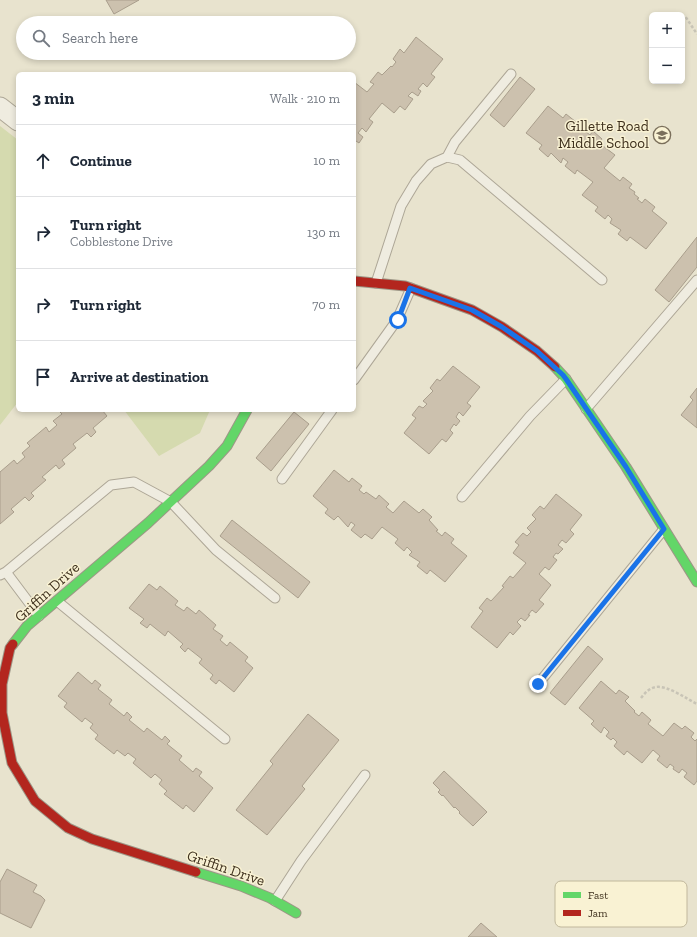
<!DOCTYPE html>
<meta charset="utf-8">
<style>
:root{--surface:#fff;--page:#f2f2f3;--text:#1f2937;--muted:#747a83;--line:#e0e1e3}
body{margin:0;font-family:"Zilla Slab",serif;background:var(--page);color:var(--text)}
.controls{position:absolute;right:12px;top:12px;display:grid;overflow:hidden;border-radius:6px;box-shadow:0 2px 6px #0003}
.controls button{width:36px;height:36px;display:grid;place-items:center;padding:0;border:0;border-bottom:1px solid var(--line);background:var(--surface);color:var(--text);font:20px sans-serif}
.stop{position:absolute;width:12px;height:12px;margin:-9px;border:3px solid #1a73e8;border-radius:50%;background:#fff}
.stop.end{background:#1a73e8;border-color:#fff;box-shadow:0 1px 4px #0008}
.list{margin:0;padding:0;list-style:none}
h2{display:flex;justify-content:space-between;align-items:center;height:52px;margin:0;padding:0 16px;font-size:17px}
h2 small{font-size:13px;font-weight:400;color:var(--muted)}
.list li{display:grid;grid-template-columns:26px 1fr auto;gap:12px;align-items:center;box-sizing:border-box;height:72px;padding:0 16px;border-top:1px solid var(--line)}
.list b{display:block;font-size:15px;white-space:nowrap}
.list p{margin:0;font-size:13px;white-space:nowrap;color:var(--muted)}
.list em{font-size:13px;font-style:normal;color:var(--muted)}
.icon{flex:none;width:22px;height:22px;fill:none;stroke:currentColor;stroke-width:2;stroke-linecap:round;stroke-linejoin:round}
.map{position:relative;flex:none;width:697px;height:937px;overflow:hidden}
.search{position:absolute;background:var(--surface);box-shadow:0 2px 6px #0003;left:16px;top:16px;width:340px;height:44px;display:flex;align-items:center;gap:10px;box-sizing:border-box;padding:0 14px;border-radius:22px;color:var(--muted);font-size:15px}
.panel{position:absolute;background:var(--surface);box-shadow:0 2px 6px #0003;left:16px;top:72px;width:340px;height:340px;border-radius:6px}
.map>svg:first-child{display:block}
.green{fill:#d5daaf}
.building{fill:#ccc1ae;stroke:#a99e8c}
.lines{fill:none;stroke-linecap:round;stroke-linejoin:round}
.lane-casing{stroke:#ada696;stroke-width:11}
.street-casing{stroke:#ada696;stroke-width:21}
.fast-casing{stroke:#9d9686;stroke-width:11}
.jam-casing{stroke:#9d9686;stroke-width:11}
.path{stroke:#c8c4b6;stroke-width:2.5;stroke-dasharray:3 2;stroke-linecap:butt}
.lane{stroke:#efece0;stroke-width:9}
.street{stroke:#efece0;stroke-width:19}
.fast{stroke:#63d668;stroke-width:9}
.jam{stroke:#b3261e;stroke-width:9}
.route{stroke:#1a73e8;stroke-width:5}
.labels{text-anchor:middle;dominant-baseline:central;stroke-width:3;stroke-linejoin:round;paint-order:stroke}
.poi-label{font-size:15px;fill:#3e301d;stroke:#f9f2d3;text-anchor:end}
.street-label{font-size:15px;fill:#3e301d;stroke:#f9f2d3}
.key{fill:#f9f2d3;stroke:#c1b89c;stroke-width:1}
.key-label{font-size:11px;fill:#3e301d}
</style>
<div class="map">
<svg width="697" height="937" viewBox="0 0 697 937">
<rect width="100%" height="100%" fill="#e8e3ce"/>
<path class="green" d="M0,126L18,140V402L0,425Z
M124,410H210L200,433L159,456Z"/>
<path class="building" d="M106,0H139L114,14Z
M416,37L443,59L431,74L435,77L427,87L423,83L418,89L421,91L418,96L412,92L408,96L413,99L405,110L400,106L394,113L382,103L369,119L373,122L366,132L362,128L358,133L363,137L359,143L356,141L354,143V82L367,92L374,84L370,82L378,72L382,75L391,66L392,67L396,62L393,59L400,49L404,53Z
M520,77L535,89L504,127L490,115Z
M548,106L563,118L566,114L576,122L573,126L578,130L579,129L584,132L585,131L590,135L593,131L602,139L599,143L615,155L604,168L620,181L623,177L632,184L629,188L635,192L634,194L639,198L637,199L642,203L645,199L655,207L652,211L667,223L646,249L630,237L627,241L618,234L621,230L610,223L612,219L608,215L605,219L595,211L598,207L582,195L593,182L577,170L575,174L565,166L568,162L563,158L561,163L551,153L548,157L539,149L542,145L526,133Z
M697,237V267L669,302L655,290Z
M453,366L480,387L467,403L471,406L463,416L459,412L456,417L460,421L456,426L454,424L450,430L453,433L446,442L442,439L429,454L404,433L416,418L412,415L419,406L423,408L427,404L423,401L433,391L430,388L437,379L440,381Z
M697,388V428L681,415L693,400L690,397Z
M60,410H102L107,416L93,428L96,432L91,437L87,433L73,444L76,448L62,460L65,464L59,469L56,465L42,477L46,480L31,493L34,496L29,501L25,497L11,509L14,512L0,524V472L14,460L17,464L25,457L22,453L30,446L27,443L46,427L49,432L57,425L53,421L62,414L59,411Z
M294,412L309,424L271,471L256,458Z
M334,470L349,482L352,478L362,486L359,490L364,494L366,492L376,499L379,495L389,504L386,507L393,513L404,501L419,513L423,509L432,517L429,520L438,530L436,531L442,536L445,532L454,539L451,543L467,556L445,582L430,570L427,574L417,566L420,562L409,555L412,552L407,547L404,551L395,543L398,539L382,527L372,539L365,534L361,538L351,530L355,525L351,522L348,527L338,516L334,520L325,513L328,509L313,496Z
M556,494L582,515L570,530L574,534L566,543L562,540L558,545L563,549L558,554L556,553L553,557L557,560L549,570L545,567L539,574L551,585L539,600L544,604L536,613L532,610L528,615H530L525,621L521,618L517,622L521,626L513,635L510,632L497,648L471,627L483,611L479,608L487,598L491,601L504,587L502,586L510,576L513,578L526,563L513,553L519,545L515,542L523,533L527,536L531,532L527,528L536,519L532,515L540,506L544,509Z
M232,520L310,582L298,598L220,536Z
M149,584L157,590L160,586L178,601L175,605L184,611L187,607L196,614L199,610L216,625L213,629L223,636L220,640L227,646L230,642L248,657L245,661L253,668L234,692L219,680L216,684L210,679L213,675L199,663L202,659L188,648L185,652L180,647L183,644L168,631L165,636L150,624L147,628L140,623L144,619L129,608Z
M588,646L603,659L565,705L550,693Z
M78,672L92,684L95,680L101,685L98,689L112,700L109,704L124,716L127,712L132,717L129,720L144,732L147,728L162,740L165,736L170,741L167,744L182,756L179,760L193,772L196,768L202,772L199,776L213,788L194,812L186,805L183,809L164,794L167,791L159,784L162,780L155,774L151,778L133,763L136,759L128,753L125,756L117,750L114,754L95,739L98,735L90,728L93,724L85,718L82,722L64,707L67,703L58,696Z
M601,681L616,694L619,690L629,697L625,701L635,711L634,712L639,716L642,712L651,720L648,724L663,736L674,723L682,729L685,726L694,733L691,737L695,741L697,739V781L694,785L684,777L687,773L682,769L679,773L673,769L674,767L670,764L667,768L657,760L660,756L653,750L642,763L627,751L624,755L614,746L617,742L613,738L611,740L606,736L609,732L604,727L601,733L591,724L594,721L579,708Z
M308,714L339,740L302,786L305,789L267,835L236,810L273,764L270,761Z
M444,771L487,812L473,826L459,813L460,812L455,807L454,808L443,795L442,796L438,792L440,790L433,783Z
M7,869L37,885L33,892L41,896L45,900L31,928L0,913V882Z
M481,923L497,937H468Z"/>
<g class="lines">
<defs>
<path id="lane" d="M447,157L455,142L511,74
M376,283L401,206L416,181L431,164L447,157L460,160L602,280
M354,380L397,320L411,288
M586,409L697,280
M282,479L332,410
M462,497L530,416L566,379
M6,572L39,616
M0,575L6,572L111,485L134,482L171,502L216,550L275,598
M57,601L225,739
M538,684L664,529
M275,901L301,861L365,775"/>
<path id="street" d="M0,107L18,121"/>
<path id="fast" d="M555,367L566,379L626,467L697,582
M13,644L27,626L148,523L209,466L227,446L247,410
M196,872L241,886L270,898L296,913"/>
<path id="jam" d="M354,281L405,286L472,310L502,327L537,351L555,367
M13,644L10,648L2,684V713L12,763L35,801L68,828L92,839L196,872"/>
</defs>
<use href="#lane" class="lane-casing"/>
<use href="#street" class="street-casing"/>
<use href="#fast" class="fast-casing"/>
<use href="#jam" class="jam-casing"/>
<path class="path" d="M682,18L685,16L697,34
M641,698C645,693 649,688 656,687C667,685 687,699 697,704"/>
<use href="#lane" class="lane"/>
<use href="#street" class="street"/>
<use href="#fast" class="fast"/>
<use href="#jam" class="jam"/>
</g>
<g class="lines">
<path class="route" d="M398,320L410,288L472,310L502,327L537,351L563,375L566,379L626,467L664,529L538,684"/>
</g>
<defs>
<symbol id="school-ring" viewBox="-11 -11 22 22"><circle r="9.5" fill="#f9f2d3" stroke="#7a6f5b" stroke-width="1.5"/><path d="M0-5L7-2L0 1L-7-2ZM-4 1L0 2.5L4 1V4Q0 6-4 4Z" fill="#7a6f5b"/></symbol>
</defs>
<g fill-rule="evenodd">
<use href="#school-ring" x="652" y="125" width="20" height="20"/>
</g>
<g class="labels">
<g class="poi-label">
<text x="649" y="126">Gillette Road<tspan x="649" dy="17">Middle School</tspan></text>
</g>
<g class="street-label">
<text transform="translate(47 592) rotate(-42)">Griffin Drive</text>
<text transform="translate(226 868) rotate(19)">Griffin Drive</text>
</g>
</g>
<rect x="555" y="881" width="132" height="46" rx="6" class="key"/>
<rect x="563" y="892" width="18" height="6" fill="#63d668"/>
<rect x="563" y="910" width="18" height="6" fill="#b3261e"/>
<g class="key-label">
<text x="588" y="899">Fast</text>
<text x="588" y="917">Jam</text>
</g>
</svg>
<div class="controls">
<button>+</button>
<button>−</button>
</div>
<div class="stop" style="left:398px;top:320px"></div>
<div class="stop end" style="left:538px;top:684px"></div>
<div class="search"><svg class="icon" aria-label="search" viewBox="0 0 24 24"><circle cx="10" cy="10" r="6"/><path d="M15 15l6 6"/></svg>Search here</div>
<section class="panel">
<h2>3 min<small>Walk · 210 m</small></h2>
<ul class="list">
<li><svg class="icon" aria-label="ahead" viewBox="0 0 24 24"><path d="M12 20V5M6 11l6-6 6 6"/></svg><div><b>Continue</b></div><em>10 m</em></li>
<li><svg class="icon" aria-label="right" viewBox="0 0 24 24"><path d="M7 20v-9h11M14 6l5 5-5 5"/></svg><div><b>Turn right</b><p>Cobblestone Drive</p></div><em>130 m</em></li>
<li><svg class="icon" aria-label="right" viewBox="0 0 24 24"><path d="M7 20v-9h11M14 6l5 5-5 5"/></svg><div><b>Turn right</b></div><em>70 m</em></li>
<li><svg class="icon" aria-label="arrive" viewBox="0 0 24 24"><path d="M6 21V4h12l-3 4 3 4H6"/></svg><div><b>Arrive at destination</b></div></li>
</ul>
</section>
</div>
